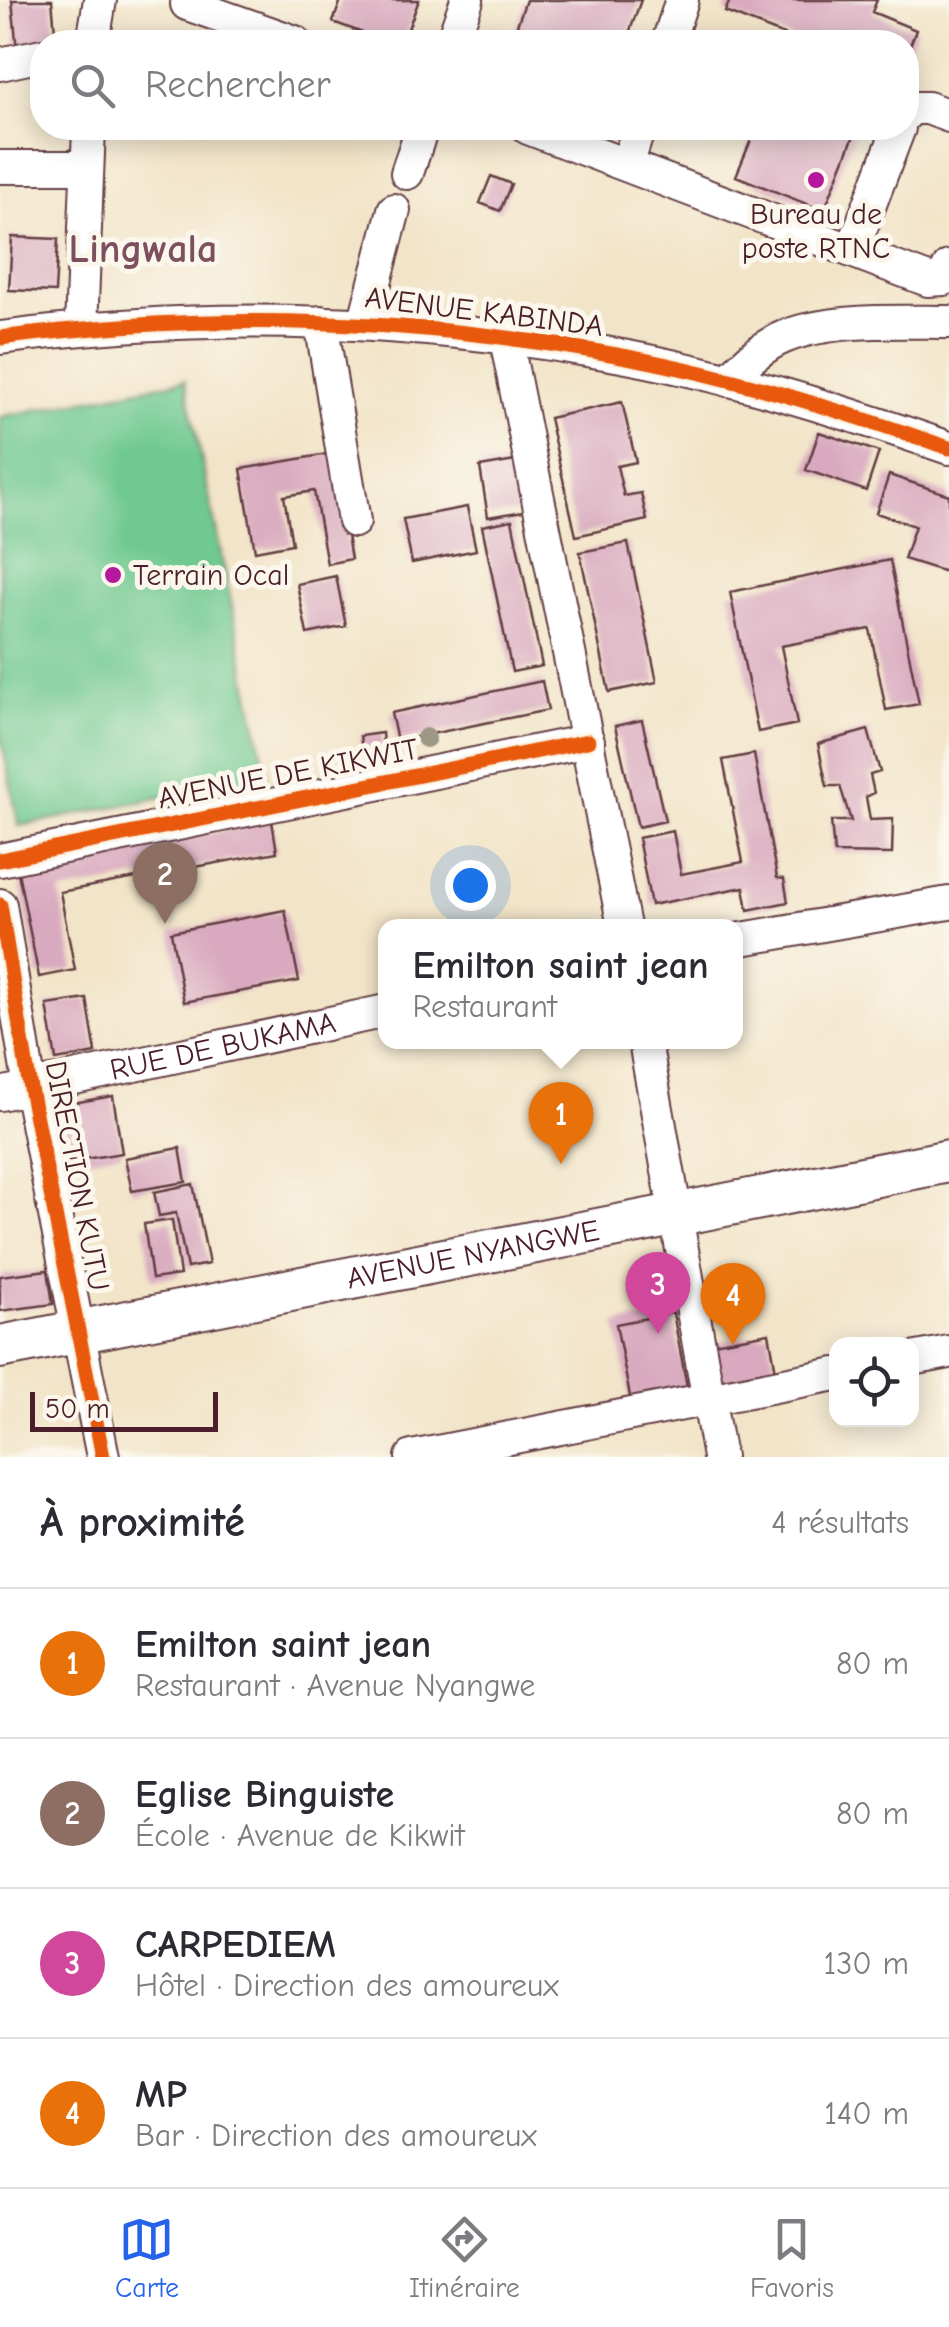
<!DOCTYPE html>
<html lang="fr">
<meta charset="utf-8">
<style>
:root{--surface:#fff;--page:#f7f7f7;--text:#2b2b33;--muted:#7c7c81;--line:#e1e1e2;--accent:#2563eb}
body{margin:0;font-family:"Comic Neue",sans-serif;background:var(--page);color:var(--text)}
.controls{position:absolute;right:30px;bottom:30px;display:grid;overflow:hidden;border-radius:20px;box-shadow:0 5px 25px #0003}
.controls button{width:90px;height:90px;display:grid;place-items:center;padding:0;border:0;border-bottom:2px solid var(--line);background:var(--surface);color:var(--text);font:50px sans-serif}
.scale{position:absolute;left:30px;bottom:25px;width:188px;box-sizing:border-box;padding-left:10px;border:5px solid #4a1f2b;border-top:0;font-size:28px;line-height:35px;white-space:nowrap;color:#4a1f2b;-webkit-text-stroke:8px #fbf7ec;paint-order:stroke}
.you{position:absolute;left:470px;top:885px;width:35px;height:35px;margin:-25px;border:8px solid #fff;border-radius:50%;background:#1a73e8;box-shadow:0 0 0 15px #1a73e833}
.badge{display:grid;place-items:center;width:65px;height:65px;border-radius:50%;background:var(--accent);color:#fff;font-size:32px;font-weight:700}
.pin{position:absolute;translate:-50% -82px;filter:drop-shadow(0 2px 5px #0008)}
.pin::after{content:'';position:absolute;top:52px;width:35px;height:30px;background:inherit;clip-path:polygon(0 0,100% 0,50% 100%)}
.popup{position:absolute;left:378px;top:919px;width:365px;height:130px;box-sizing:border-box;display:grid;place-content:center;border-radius:20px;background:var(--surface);filter:drop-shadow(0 2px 8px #0005);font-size:32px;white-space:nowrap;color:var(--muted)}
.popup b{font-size:38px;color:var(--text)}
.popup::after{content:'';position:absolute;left:50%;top:100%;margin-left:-20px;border:20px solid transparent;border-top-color:var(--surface)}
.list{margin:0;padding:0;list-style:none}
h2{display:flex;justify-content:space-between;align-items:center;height:130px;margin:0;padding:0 40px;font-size:42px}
h2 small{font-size:32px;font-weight:400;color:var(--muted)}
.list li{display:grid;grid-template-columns:65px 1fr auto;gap:30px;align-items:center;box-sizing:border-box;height:150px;padding:0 40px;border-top:2px solid var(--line)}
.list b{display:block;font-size:38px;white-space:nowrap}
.list p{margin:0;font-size:32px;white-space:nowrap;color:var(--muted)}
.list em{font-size:32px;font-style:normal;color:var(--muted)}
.icon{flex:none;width:55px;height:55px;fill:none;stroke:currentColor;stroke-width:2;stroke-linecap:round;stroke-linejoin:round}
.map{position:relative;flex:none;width:949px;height:1457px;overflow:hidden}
.search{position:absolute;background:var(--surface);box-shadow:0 5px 25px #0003;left:30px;right:30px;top:30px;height:110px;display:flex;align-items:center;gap:25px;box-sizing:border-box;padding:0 35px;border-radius:40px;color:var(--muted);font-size:38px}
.sheet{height:730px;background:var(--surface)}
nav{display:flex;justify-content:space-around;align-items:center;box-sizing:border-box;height:140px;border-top:2px solid var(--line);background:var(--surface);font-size:28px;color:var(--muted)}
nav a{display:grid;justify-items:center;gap:5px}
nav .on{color:var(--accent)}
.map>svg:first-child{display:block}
.green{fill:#70c990;stroke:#5d745e;stroke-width:2.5}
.building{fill:#d9aabf}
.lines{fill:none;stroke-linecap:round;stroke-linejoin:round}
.minor-casing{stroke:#633d43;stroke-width:36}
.major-casing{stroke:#633d43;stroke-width:46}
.minor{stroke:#fff;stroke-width:32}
.major{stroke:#fff;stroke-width:42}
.cycleway-casing{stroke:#fbf7ec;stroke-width:21}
.cycleway{stroke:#e8590c;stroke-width:15}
.tree{fill:#9d9885}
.poi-dot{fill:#b5179e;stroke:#fbf7ec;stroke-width:4}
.labels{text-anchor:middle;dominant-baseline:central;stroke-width:10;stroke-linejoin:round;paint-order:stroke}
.poi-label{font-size:30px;fill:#4a1f2b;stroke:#fbf7ec}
.street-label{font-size:30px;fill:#4a1f2b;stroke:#fbf7ec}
.district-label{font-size:40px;font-weight:bold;fill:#7c505f;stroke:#fbf7ec}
</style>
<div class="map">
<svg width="949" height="1457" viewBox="0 0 949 1457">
<rect width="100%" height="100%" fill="#fbf7ec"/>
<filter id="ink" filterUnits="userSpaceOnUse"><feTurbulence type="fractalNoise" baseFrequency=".01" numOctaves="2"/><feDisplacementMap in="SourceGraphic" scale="20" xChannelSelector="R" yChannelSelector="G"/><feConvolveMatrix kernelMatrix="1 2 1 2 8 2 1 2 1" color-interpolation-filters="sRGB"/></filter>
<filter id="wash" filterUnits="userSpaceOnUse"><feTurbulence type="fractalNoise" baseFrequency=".0048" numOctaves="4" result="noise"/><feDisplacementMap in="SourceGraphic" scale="40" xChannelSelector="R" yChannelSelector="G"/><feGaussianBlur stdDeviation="2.25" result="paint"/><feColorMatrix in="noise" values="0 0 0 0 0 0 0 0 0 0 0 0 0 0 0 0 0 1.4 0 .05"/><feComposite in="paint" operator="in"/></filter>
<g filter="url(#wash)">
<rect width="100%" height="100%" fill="#f2e4c8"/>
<path class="green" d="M185,380L267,776L19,826L0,732V417Z"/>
<g id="blocks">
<path class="building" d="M12,0H52L56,42H42L17,50Z
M341,0H419L403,42H387L333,22Z
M526,0H641L626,42H511Z
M730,0H877L872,12L916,30L907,53L906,42H790L792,38L725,12Z
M756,128H857L824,211L736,176Z
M491,176L511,184L500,211L480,203Z
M12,237L58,239L55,292L9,290Z
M622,402L636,462L617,466L624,496L641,493L647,520L576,536L549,418Z
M819,432L879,452L866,491L806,470Z
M333,453L351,559L327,564L314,491L284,496L292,544L255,551L241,469Z
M515,461L524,511L488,517L480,467Z
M889,475L949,495V573L904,559L915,526L876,513Z
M467,507L476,550L412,563L403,519Z
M512,520L542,666L512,672L482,526Z
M628,543L657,682L609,692L580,552Z
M890,560L919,704L886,710L870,629L781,646L797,724L758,732L730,592Z
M336,576L346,626L307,634L297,584Z
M542,681L548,710L397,741L391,713Z
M642,720L665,821L638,827L615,726Z
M868,730L880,772L870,775L874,793L866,797L870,820L893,819L892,854L834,853L831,821H851L840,786H827L818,744Z
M382,733L383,747L362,749L360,736Z
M754,754L777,878L784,879L788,902L748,910L744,887L651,905L638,838L673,831L681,874L743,862L723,760Z
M272,821L277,852L60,892L75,970L39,977L18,872Z
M285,910L299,981L184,1002L171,932Z
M87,999L96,1053L56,1060L47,1005Z
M113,1096L122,1153L60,1163L50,1107Z
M180,1148L186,1182L132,1191L125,1158Z
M193,1184L209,1264L187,1268L176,1213L159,1216L154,1192Z
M172,1220L180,1275L152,1279L144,1224Z
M48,1270L53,1304L0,1311V1276Z
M673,1313L688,1392L631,1402L616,1324Z
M769,1333L777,1377L716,1388L708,1344Z"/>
</g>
</g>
<g filter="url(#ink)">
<use href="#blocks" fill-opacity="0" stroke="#633d43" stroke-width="2.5"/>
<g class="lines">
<defs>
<g id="minor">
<path d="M188,0L187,4L295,42"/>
<path d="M93,42L100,0"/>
<path d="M452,42L467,0"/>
<path d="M668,42L682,0"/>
<path d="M0,64L42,55"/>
<path d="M906,114L912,108H928L949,116"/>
<path d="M528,128L928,280L944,279L949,267"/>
<path d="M627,165L639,128"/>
<path d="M0,167H87"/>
<path d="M407,173L422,128"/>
<path d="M852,251L899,128"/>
<path d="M321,322L354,521"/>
<path d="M364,324L394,210"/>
<path d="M81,328L89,128"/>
<path d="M0,338C201,312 405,317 605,353C722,373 837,409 949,448"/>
<path d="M506,339L624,926"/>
<path d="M728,380C745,363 762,346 784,337C830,318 900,322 949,322"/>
<path d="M0,860L588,741"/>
<path d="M0,905L30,1088L103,1457"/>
<path d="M736,940L949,903"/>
<path d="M645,1042L719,1457"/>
<path id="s1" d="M0,1094L386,1011"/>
<path d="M912,1359L949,1352"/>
<path d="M412,1457L836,1374"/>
</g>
<g id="major">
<path id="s2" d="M0,1347L949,1161"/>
</g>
</defs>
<use href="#minor" class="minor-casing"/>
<use href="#major" class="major-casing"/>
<use href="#minor" class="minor"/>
<use href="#major" class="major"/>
<defs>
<path id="cycleway" d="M0,338C201,312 405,317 605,353C722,373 837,409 949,448
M0,860L588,741
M0,905L30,1088L103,1457"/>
</defs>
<use href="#cycleway" class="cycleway-casing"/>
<use href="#cycleway" class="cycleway"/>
</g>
<circle class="tree" cx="426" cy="738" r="10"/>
</g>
<g class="poi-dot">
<circle cx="816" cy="180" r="10"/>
<circle cx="113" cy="575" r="10"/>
</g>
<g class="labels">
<g class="poi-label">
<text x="816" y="214">Bureau de<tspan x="816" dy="34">poste RTNC</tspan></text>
<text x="133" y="575" text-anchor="start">Terrain Ocal</text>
</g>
<g class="street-label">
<text transform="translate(484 312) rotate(7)">AVENUE KABINDA</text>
<text transform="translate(288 774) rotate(-11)">AVENUE DE KIKWIT</text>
<text stroke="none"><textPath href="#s1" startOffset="228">RUE DE BUKAMA</textPath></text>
<text transform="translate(77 1176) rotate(79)">DIRECTION KUTU</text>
<text stroke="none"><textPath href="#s2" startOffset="482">AVENUE NYANGWE</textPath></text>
</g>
<g class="district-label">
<text x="143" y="249">Lingwala</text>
</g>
</g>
</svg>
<div class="controls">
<button><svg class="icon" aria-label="locate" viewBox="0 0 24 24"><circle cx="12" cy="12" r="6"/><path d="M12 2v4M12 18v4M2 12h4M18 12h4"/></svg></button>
</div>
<div class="scale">50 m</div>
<div class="you"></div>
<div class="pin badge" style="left:561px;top:1164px;background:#e8710a">1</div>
<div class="popup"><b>Emilton saint jean</b>Restaurant</div>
<div class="pin badge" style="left:165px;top:924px;background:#8d6e63">2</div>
<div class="pin badge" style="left:658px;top:1334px;background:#d1479c">3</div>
<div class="pin badge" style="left:733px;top:1345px;background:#e8710a">4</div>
<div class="search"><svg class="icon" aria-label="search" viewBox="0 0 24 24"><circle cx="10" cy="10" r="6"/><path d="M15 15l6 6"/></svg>Rechercher</div>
</div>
<section class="sheet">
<h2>À proximité<small>4 résultats</small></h2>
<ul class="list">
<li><span class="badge" style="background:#e8710a">1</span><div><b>Emilton saint jean</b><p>Restaurant · Avenue Nyangwe</p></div><em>80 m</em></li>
<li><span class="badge" style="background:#8d6e63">2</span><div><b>Eglise Binguiste</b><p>École · Avenue de Kikwit</p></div><em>80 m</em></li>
<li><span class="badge" style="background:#d1479c">3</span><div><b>CARPEDIEM</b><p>Hôtel · Direction des amoureux</p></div><em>130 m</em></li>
<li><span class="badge" style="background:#e8710a">4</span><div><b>MP</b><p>Bar · Direction des amoureux</p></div><em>140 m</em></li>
</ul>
</section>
<nav>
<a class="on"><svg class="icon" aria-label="map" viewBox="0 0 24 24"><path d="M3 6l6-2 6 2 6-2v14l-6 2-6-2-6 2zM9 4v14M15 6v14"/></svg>Carte</a>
<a><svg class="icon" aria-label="directions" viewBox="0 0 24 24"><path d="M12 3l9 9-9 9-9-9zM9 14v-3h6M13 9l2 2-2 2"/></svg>Itinéraire</a>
<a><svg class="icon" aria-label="saved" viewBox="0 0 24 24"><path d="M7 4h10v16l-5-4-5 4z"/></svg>Favoris</a>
</nav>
